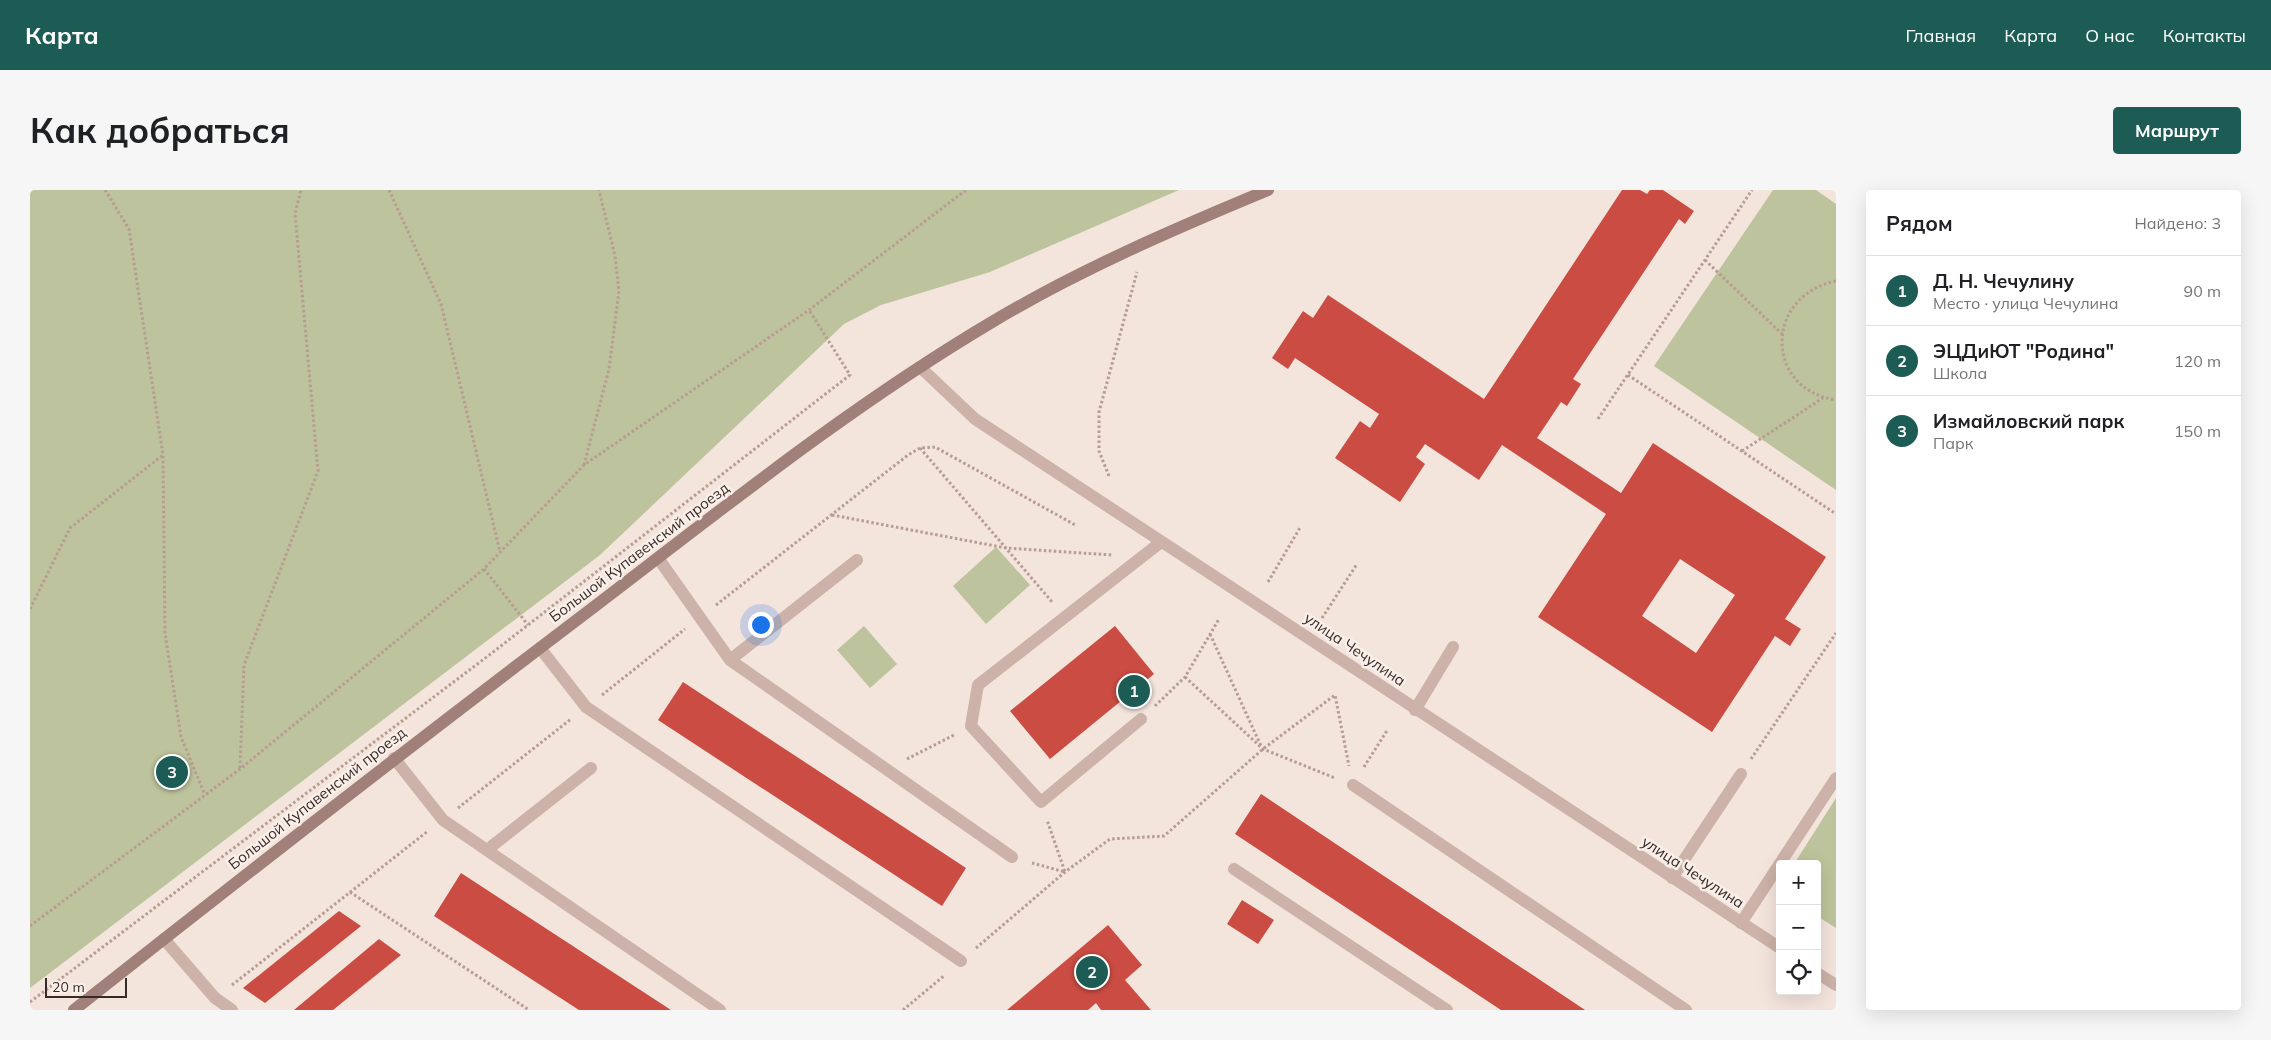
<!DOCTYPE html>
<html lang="ru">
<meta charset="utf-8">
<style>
:root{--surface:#fff;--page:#f6f6f6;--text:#202124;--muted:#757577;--line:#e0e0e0;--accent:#1c5c54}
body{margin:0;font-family:Mulish,sans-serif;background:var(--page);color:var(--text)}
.controls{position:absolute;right:15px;bottom:15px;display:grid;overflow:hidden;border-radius:5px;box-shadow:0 5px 20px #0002}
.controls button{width:45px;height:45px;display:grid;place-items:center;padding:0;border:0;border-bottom:1px solid var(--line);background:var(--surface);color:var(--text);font:25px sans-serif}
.scale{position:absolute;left:15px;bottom:12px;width:82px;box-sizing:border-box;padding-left:5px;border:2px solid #382a28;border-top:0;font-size:14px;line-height:18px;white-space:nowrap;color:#382a28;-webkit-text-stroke:4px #faefe9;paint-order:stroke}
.you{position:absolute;left:730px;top:434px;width:18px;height:18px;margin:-12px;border:4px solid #fff;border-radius:50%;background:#1a73e8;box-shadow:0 0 0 8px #1a73e833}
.badge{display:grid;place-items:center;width:32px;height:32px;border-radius:50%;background:var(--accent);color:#fff;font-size:16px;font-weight:700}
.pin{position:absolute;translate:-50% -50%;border:2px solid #fff;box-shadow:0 1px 5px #0006}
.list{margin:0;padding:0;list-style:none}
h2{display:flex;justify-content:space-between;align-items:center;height:65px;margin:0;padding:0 20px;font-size:21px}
h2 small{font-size:16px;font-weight:400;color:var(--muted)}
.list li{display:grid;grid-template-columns:32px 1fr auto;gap:15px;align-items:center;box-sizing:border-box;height:70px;padding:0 20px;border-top:1px solid var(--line)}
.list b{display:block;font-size:19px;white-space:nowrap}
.list p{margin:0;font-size:16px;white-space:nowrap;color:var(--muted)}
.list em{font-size:16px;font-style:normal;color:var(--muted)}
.icon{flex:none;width:28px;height:28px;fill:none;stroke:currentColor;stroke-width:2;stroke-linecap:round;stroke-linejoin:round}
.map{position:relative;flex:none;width:1806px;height:820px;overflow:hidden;border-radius:5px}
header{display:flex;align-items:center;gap:30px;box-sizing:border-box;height:70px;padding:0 25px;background:var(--accent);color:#fff}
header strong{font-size:24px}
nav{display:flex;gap:28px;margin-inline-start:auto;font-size:18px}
.intro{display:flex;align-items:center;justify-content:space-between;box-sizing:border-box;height:120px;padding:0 30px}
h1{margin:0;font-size:35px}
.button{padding:12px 22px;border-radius:5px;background:var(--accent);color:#fff;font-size:18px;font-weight:700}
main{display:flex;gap:30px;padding:0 30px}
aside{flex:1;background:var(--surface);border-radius:5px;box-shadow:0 5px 20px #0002}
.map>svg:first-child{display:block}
.green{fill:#bdc39c}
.building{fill:#ca4c43;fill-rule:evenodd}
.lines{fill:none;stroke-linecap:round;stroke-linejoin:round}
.path{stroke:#b89b92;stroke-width:3;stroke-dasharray:2.5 2.5;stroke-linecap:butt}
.service{stroke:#ccb2a8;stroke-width:12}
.minor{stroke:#ccb2a8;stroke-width:12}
.secondary{stroke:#a08079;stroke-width:12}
.labels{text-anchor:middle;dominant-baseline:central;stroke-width:5;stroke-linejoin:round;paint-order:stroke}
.street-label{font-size:15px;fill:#382a28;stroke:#faefe9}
</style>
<header>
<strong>Карта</strong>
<nav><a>Главная</a><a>Карта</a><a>О нас</a><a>Контакты</a></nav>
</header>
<div class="intro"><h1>Как добраться</h1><a class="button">Маршрут</a></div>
<main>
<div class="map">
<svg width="1806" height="820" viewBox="0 0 1806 820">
<rect width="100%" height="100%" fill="#f3e4dc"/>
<path class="green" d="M0,0H1149L960,82L851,115L814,134L570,365L0,798Z
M1743,0H1786L1806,14V300L1624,176Z
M966,357L1000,395L956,434L923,396Z
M834,436L867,474L840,498L807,460Z
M1806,608V738L1787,726V674H1764Z"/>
<path class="building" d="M1592,0H1610L1617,4L1620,0H1633L1664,21L1655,34L1649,29L1543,189L1551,194L1537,216L1531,212L1507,248L1591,303L1623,253L1796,367L1755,429L1771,439L1760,456L1745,446L1682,542L1508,427L1576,324L1472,255L1449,290L1395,254L1386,267L1395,274L1370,312L1305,268L1330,231L1340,238L1349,224L1265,168L1258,179L1242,168L1273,121L1283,128L1298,105L1454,209ZM1650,369L1705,405L1666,463L1612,426Z
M1085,436L1124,484L1020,569L980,521Z
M653,492L936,678L912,716L628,530Z
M1231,604L1555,820H1471L1205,644Z
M431,683L641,820H549L404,726Z
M1212,710L1244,730L1228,754L1197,734Z
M309,721L331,736L235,813L213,798Z
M1078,735L1112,775L1095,790L1121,820H1071L1066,813L1058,820H977Z
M349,749L371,765L303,820H264Z"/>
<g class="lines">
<path class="path" d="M75,0L99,39L133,265L135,443L151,547L175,605
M359,0L411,114L470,362
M1675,70L1752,144
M1806,91C1734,106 1734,199 1806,210
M1598,185L1806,324
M1568,229L1722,0
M890,258L1023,413
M1712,261L1793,208
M554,275L579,179L589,101L585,66L569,0
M1079,286L1069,261V222L1107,82
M802,325L976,358L1082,365
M454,379L498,435
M1238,392L1271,336
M686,415L878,265L890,258L905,257L1047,336
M0,419L40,338L133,265
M1292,428L1327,374
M1180,444L1231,556
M1155,487L1233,559L1305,588
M572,505L655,439
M1125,516L1155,487L1189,429
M877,569L924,545
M1721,569L1806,443
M1334,577L1358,539
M210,578L214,475L288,281L265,23L271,0
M428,618L541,529
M1002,673L1035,682L1017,630
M320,702L499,820
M0,736L210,579L454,379L554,275L779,120L936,0
M946,758L1035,682L1080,649L1134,646L1233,559L1305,505L1319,576
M202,795L398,641
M0,812L458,466L820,185L779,120
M873,820L915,785"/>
<path class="service" d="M628,368L700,470L982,667
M510,458L556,517L931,771
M700,470L827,370
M1385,520L1423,457
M1111,529L1011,612L941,536L948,495L1131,352
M364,568L413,630L690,820
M1323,595L1656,820
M457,660L561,578
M1204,679L1417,820
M1642,688L1711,584
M1711,733L1806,588
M134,749L185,808L202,820"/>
<path class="minor" d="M890,177L945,229L1750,758
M1787,783L1806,795"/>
<path class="secondary" d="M44,820C212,687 381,556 552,426C686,324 817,218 962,132C1049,80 1144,39 1238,0"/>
</g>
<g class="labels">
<g class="street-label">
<text transform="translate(609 362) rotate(-37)">Большой Купавенский проезд</text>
<text transform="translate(1325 459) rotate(34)">улица Чечулина</text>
<text transform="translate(287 608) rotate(-38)">Большой Купавенский проезд</text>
<text transform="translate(1663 682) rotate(33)">улица Чечулина</text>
</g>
</g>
</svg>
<div class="controls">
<button>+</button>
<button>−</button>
<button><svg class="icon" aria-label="locate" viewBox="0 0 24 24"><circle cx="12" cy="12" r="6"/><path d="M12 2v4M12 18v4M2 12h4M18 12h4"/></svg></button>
</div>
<div class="scale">20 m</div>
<div class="you"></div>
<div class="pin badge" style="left:1104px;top:501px">1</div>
<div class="pin badge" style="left:1062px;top:782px">2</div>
<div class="pin badge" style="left:142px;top:582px">3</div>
</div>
<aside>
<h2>Рядом<small>Найдено: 3</small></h2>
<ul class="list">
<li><span class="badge">1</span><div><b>Д. Н. Чечулину</b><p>Место · улица Чечулина</p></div><em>90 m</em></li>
<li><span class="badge">2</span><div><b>ЭЦДиЮТ &quot;Родина&quot;</b><p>Школа</p></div><em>120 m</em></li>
<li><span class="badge">3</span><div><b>Измайловский парк</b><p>Парк</p></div><em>150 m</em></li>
</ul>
</aside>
</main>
